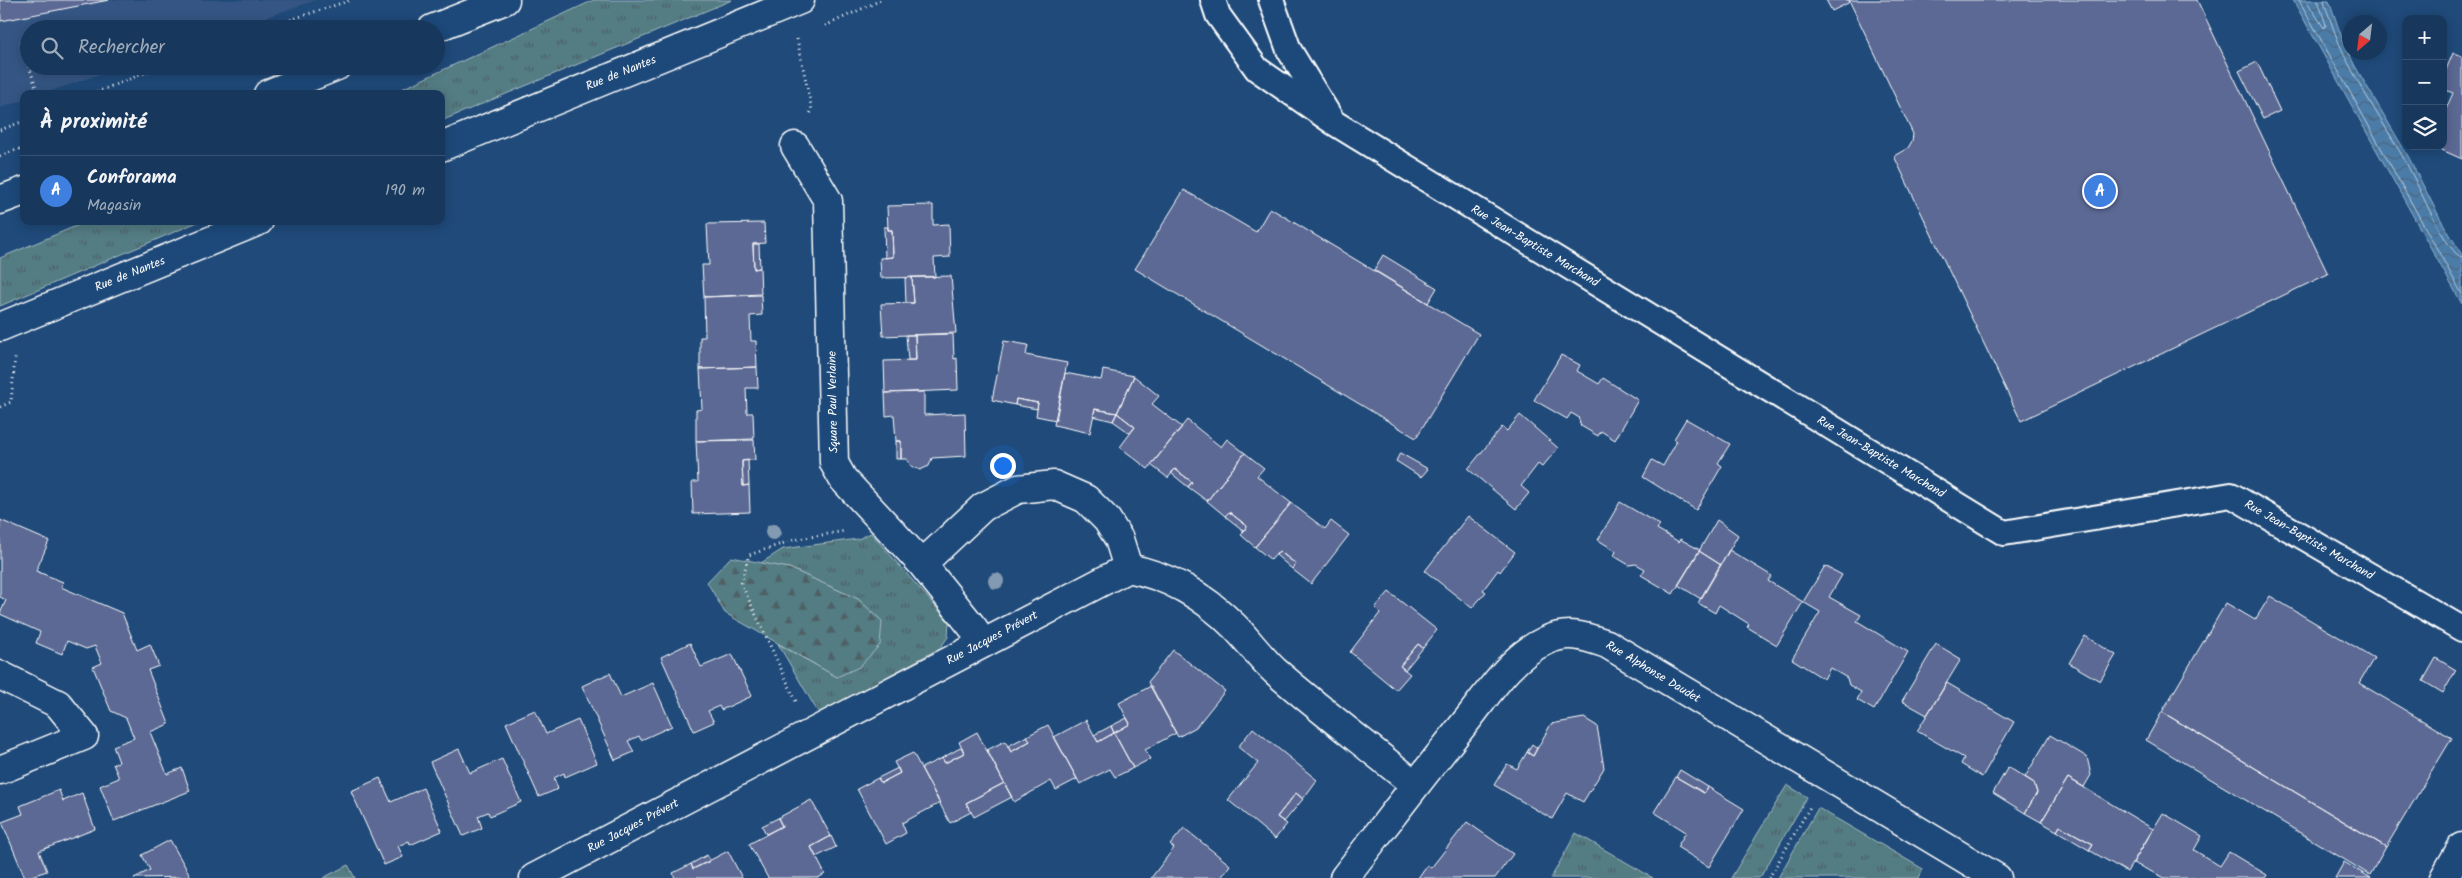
<!DOCTYPE html>
<html lang="fr">
<meta charset="utf-8">
<style>
:root{--surface:#17385c;--page:#244365;--text:#f1f3f6;--muted:#9eacbb;--line:#365272;--accent:#ffd166}
body{margin:0;font-family:Kalam,sans-serif;background:var(--page);color:var(--text)}
.controls{position:absolute;right:15px;top:15px;display:grid;overflow:hidden;border-radius:10px;box-shadow:0 2px 12px #0003}
.controls button{width:45px;height:45px;display:grid;place-items:center;padding:0;border:0;border-bottom:1px solid var(--line);background:var(--surface);color:var(--text);font:25px sans-serif}
.compass{position:absolute;left:2342px;top:15px;width:45px;height:45px;border-radius:50%;background:var(--surface);box-shadow:0 2px 12px #0003;rotate:208deg}
.you{position:absolute;left:1002px;top:465px;width:18px;height:18px;margin:-12px;border:4px solid #fff;border-radius:50%;background:#1a73e8;box-shadow:0 0 0 8px #1a73e833}
.badge{display:grid;place-items:center;width:32px;height:32px;border-radius:50%;background:var(--accent);color:#fff;font-size:16px;font-weight:700}
.pin{position:absolute;translate:-50% -50%;border:2px solid #fff;box-shadow:0 1px 5px #0006}
.list{margin:0;padding:0;list-style:none}
h2{display:flex;justify-content:space-between;align-items:center;height:65px;margin:0;padding:0 20px;font-size:21px}
h2 small{font-size:16px;font-weight:400;color:var(--muted)}
.list li{display:grid;grid-template-columns:32px 1fr auto;gap:15px;align-items:center;box-sizing:border-box;height:70px;padding:0 20px;border-top:1px solid var(--line)}
.list b{display:block;font-size:19px;white-space:nowrap}
.list p{margin:0;font-size:16px;white-space:nowrap;color:var(--muted)}
.list em{font-size:16px;font-style:normal;color:var(--muted)}
.icon{flex:none;width:28px;height:28px;fill:none;stroke:currentColor;stroke-width:2;stroke-linecap:round;stroke-linejoin:round}
.map{position:relative;flex:none;width:2462px;height:878px;overflow:hidden}
.search{position:absolute;background:var(--surface);box-shadow:0 2px 12px #0003;left:20px;top:20px;width:425px;height:55px;display:flex;align-items:center;gap:12px;box-sizing:border-box;padding:0 18px;border-radius:28px;color:var(--muted);font-size:19px}
.panel{position:absolute;background:var(--surface);box-shadow:0 2px 12px #0003;left:20px;top:90px;width:425px;height:135px;border-radius:10px}
.map>svg:first-child{display:block}
.built{fill:#355684}
.grass{fill:url(#grass-tufts);stroke:#a8bdc1}
.forest{fill:url(#forest-firs);stroke:#a8bdc1}
.water{fill:url(#water-waves);stroke:#93b0cb}
.lines{fill:none;stroke-linecap:round;stroke-linejoin:round}
.shore{stroke:#b7cbdc;stroke-width:1}
.building{fill:#5c6994;stroke:#fff}
.service-casing{stroke:#fff;stroke-width:28}
.minor-casing{stroke:#fff;stroke-width:31}
.secondary-casing{stroke:#fff;stroke-width:31}
.path{stroke:#fff;stroke-width:3;stroke-dasharray:1 4;stroke-linecap:butt}
.service{stroke:#1f4a7a;stroke-width:24}
.minor{stroke:#1f4a7a;stroke-width:28}
.secondary{stroke:#1f4a7a;stroke-width:28}
.tree{fill:#839bb2}
.labels{text-anchor:middle;dominant-baseline:central;stroke-width:4;stroke-linejoin:round;paint-order:stroke}
.street-label{font-size:12px;fill:#fff;stroke:#1f4a7a}
</style>
<div class="map">
<svg width="2462" height="878" viewBox="0 0 2462 878">
<defs>
<pattern id="grass-tufts" width="24" height="20" patternUnits="userSpaceOnUse" patternTransform="scale(1.25)"><rect width="24" height="20" fill="#527b83"/><path d="M3 7l-1-3M5 7V3M7 7l1-3M15 17l-1-3M17 17v-4M19 17l1-3" fill="none" stroke="#4f6165"/></pattern>
<pattern id="forest-firs" width="22" height="20" patternUnits="userSpaceOnUse" patternTransform="scale(1.25)"><rect width="22" height="20" fill="#527b83"/><path d="M5 1l3.5 6h-7zM16 11l3.5 6h-7z" fill="#4f6165"/></pattern>
<pattern id="water-waves" width="16" height="10" patternUnits="userSpaceOnUse" patternTransform="scale(1.25)"><rect width="16" height="10" fill="#4b7ca8"/><path d="M0 5q4-4 8 0t8 0" fill="none" stroke="#4b667f"/></pattern>
</defs>
<rect width="100%" height="100%" fill="#1f4a7a"/>
<filter id="ink" filterUnits="userSpaceOnUse"><feTurbulence type="fractalNoise" baseFrequency=".02" numOctaves="2"/><feDisplacementMap in="SourceGraphic" scale="10" xChannelSelector="R" yChannelSelector="G"/><feConvolveMatrix kernelMatrix="1 2 1 2 8 2 1 2 1" color-interpolation-filters="sRGB"/></filter>
<g filter="url(#ink)">
<path class="built" d="M0,0H316L232,29H29V66H123L43,94H24V100L0,108Z"/>
<path class="grass" d="M594,0H732L441,121V94H391Z
M88,221H200L0,306V258Z
M871,533L949,622L948,637L940,648L819,714L778,644L837,677L882,621L858,599L789,568L761,563L783,549L858,539Z
M1787,785L1807,797L1761,876L1759,878H1731Z
M1818,808L1923,869L1919,878H1778Z
M1576,833L1653,878H1551Z
M348,865L355,878H323Z"/>
<path class="forest" d="M731,557L789,568L858,599L882,621L880,645L859,667L837,677L725,613L707,582Z"/>
<path class="water" d="M2293,0H2329L2343,41L2355,66L2408,156L2440,218L2462,255V304Z"/>
<g class="lines">
<path class="shore" d="M2299,0L2462,294
M2306,0L2324,28L2326,25L2318,0
M2324,0C2325,7 2329,15 2331,22C2350,79 2389,127 2415,180C2422,194 2449,256 2462,257"/>
</g>
<path class="building" d="M0,0H109L1,21Z
M1826,0H1849L1850,2L1832,11Z
M1849,0H2197L2328,274L2021,421L1894,156L1908,148L1912,141L1913,134Z
M2453,53L2462,57V159L2433,146H2443V116L2453,93L2443,89L2446,81L2443,77Z
M2257,62L2280,111L2263,119L2239,71Z
M1184,190L1256,232L1270,208L1479,334L1416,438L1135,269Z
M933,205V225L949,224L950,257L934,258L935,277L881,278L880,258L893,257L892,230H888L887,206Z
M764,223L765,243L753,244L754,269L760,268L761,294L704,297L702,265H709L707,224Z
M884,227H888V230H892L893,257L885,258Z
M753,244H759L760,268L754,269Z
M1383,255L1437,288L1428,303L1374,270Z
M951,276L956,333L883,336L881,304L914,303L912,277Z
M912,277L914,303H906L905,278Z
M761,295L762,315L750,316L751,341H756L757,367L700,369V337H705L704,297Z
M953,334L954,359L957,358L958,390L885,393L884,361L916,360L915,335Z
M906,335H915L916,360H908Z
M1004,341L1028,345L1026,355L1067,363L1056,420L1036,416L1038,403L1016,399L1015,405L992,400Z
M1561,355L1580,365L1577,371L1599,384L1603,378L1638,400L1615,440L1601,431L1598,436L1581,426L1578,417L1571,413L1567,419L1534,400Z
M757,367L758,388H746L747,413H753L754,439L696,441V410L702,409L700,369Z
M1103,370L1134,376L1117,413L1095,409L1090,433L1054,425L1065,373L1101,380Z
M1134,376L1159,396L1152,404L1182,427L1148,469L1120,447L1135,427L1117,413Z
M924,392V415L965,413L966,456L932,458L929,466L920,470L911,466L907,459H901V441H896L894,415L886,416L885,393Z
M1016,399L1038,403L1037,409L1015,405Z
M1095,409L1117,413L1113,421L1093,416Z
M1117,413L1135,427L1130,433L1113,421Z
M1520,415L1558,448L1542,467L1538,464L1521,486L1529,493L1516,509L1468,469L1502,427L1507,431Z
M1686,419L1730,444L1718,463L1722,466L1696,510L1643,477L1652,460L1663,466L1677,441L1674,439Z
M1187,420L1221,447L1227,439L1245,453L1207,501L1188,487L1192,482L1175,469L1168,478L1151,465Z
M754,440L755,460L742,461L743,486L749,485L750,512L693,514L692,482H698L696,441Z
M896,441H901V459H896Z
M1245,453L1264,468L1257,476L1291,503L1255,547L1241,535L1247,526L1229,512L1225,516L1207,501Z
M1400,453L1428,469L1421,477L1396,461Z
M748,460L749,485L743,486L742,461Z
M1175,469L1192,482L1188,487L1171,473Z
M1620,502L1660,525L1657,529L1679,542L1680,539L1700,550L1673,594L1641,575L1645,569L1636,564L1629,565L1614,556L1616,551L1598,540Z
M1291,503L1325,529L1331,521L1349,535L1311,584L1292,569L1296,564L1279,551L1271,560L1255,547Z
M1229,512L1247,526L1244,531L1225,516Z
M1468,516L1515,552L1500,572L1498,570L1483,590L1486,592L1472,608L1425,571Z
M0,520L49,541L36,571L63,582L61,587L122,613L137,650L150,644L159,666L148,670L169,724L150,732L167,774L182,768L190,791L114,821L100,786L119,778L113,764L119,762L113,746L134,738L126,718L111,711L93,667L102,663L95,646L86,649L67,641L62,654L36,643L40,632L0,614L6,600L0,597Z
M1717,520L1738,535L1721,565L1699,551Z
M1729,550L1772,576L1768,581L1803,602L1777,645L1747,627L1749,624L1719,605L1715,613L1698,603Z
M1279,551L1296,564L1292,569L1276,555Z
M1699,551L1721,565L1701,599L1678,585Z
M1825,566L1842,575L1829,597L1861,615L1857,621L1908,652L1874,710L1857,700L1861,692L1849,685L1847,678L1830,668L1824,679L1792,659L1820,612L1803,602Z
M1389,592L1437,630L1423,648L1418,644L1400,666L1410,674L1396,690L1350,652L1380,613L1375,608Z
M2270,596L2374,658L2359,683L2452,738L2386,847L2162,712L2226,603L2255,620Z
M2085,636L2116,655L2100,681L2069,663Z
M690,643L701,667L732,654L752,696L721,710L719,706L708,711L714,722L694,731L661,657Z
M1418,644L1423,648L1405,670L1400,666Z
M1936,644L1961,659L1927,715L1902,701Z
M1173,650L1225,691L1196,727L1178,737L1148,682Z
M2436,658L2456,670L2443,693L2423,681Z
M610,673L621,697L653,683L672,726L641,740L639,736L628,741L634,752L615,760L582,686Z
M1947,683L2014,722L1982,777L1961,764L1964,758L1917,731Z
M1151,686L1176,733L1145,750L1150,759L1133,768L1114,733L1130,724L1119,703Z
M535,710L546,734L578,720L597,763L565,777L564,773L554,778L558,789L539,797L506,723Z
M2162,712L2386,847L2370,875L2146,740Z
M1127,718L1130,724L1114,733L1111,726Z
M1584,718L1597,726L1604,768L1583,802L1567,793L1552,819L1494,785L1507,764L1517,769L1527,752L1533,756L1551,724Z
M1086,720L1098,742L1114,733L1133,768L1115,777L1110,769L1080,784L1054,737Z
M1048,725L1077,779L1056,790L1051,781L1014,802L987,750L1005,741L1011,752L1030,741L1027,736Z
M1111,726L1114,733L1098,742L1094,735Z
M1253,728L1317,780L1303,799L1296,793L1277,817L1287,824L1275,839L1228,800L1258,763L1238,747Z
M977,732L1004,783L966,803L971,812L950,823L921,768L942,758L945,763L964,753L959,742Z
M2050,735L2087,757L2091,775L2084,787L2068,778L2041,822L2025,813L2037,793L2034,783L2025,777Z
M1027,736L1030,741L1011,752L1008,746Z
M1532,744L1537,748L1533,756L1527,752Z
M962,747L964,753L945,763L942,758Z
M459,749L470,773L502,759L521,802L490,816L488,812L478,816L482,828L463,836L430,762Z
M913,753L940,803L902,823L906,833L886,844L857,789L878,778L881,783L900,773L894,762Z
M2008,767L2034,783L2037,793L2025,813L1993,793Z
M898,768L900,773L881,783L878,778Z
M1680,770L1708,787L1704,793L1676,777Z
M1676,777L1704,793L1708,787L1744,809L1709,867L1677,847L1686,832L1654,812Z
M380,778L391,802L423,788L442,831L410,845L409,841L398,846L403,857L384,865L351,791Z
M2068,778L2153,829L2127,872L2089,850L2093,844L2060,826L2057,831L2041,822Z
M1004,783L1012,797L974,817L966,803Z
M59,790L63,801L82,793L95,829L39,851L47,871L25,878L2,822L23,814L20,806Z
M1296,793L1303,799L1284,822L1277,817Z
M811,800L831,836L811,847L825,874L818,878H768L749,844L782,826L778,818Z
M2163,813L2202,836L2194,850L2220,866L2229,852L2267,875L2265,878H2165L2133,863Z
M778,818L782,826L766,834L762,826Z
M1467,822L1513,854L1495,878H1418L1427,865L1431,868Z
M2060,826L2093,844L2089,850L2057,831Z
M1184,828L1230,865L1221,878H1151L1174,848L1170,845Z
M831,836L836,847L816,857L811,847Z
M170,840L191,877L134,878L150,870L142,855Z
M728,851L742,878H675L673,873L691,864L693,869Z
M707,855L710,861L693,869L691,864Z
M2344,862L2371,878H2335Z"/>
<g class="lines">
<defs>
<path id="service" d="M1213,0L1218,15L1257,69L1333,122L1289,50L1271,0
M1333,122L2004,533L2231,495L2462,629"/>
<path id="minor" d="M432,29L505,0
M268,94L337,66
M795,146L828,201L834,463L843,479L922,564L974,629L980,645
M0,200L24,191
M922,564L983,507L1018,489L1054,485L1086,499L1107,520L1119,539L1128,568
M0,675L58,704L84,736L0,770
M534,878L1128,568C1169,576 1204,596 1234,626C1248,640 1260,657 1275,671C1320,710 1369,747 1415,785
M1344,878C1385,825 1426,771 1468,719C1490,691 1512,656 1545,641C1568,630 1584,636 1607,644L1997,878
M2444,878L2462,847"/>
<path id="secondary" d="M441,147L800,0
M0,327L259,221"/>
</defs>
<use href="#service" class="service-casing"/>
<use href="#minor" class="minor-casing"/>
<use href="#secondary" class="secondary-casing"/>
<path class="path" d="M825,26L881,0
M262,29L351,0
M797,39L812,110L809,116
M21,42L29,65
M29,66L38,94
M92,94L162,66
M0,130L24,121
M0,156L24,147
M0,407L11,402L15,358
M796,701L741,583L749,555L793,540L845,531
M1769,878L1810,807"/>
<use href="#service" class="service"/>
<use href="#minor" class="minor"/>
<use href="#secondary" class="secondary"/>
</g>
<g class="tree">
<circle cx="773" cy="532" r="8"/>
<circle cx="996" cy="581" r="8"/>
</g>
</g>
<g class="labels">
<g class="street-label">
<text transform="translate(621 73) rotate(-22)">Rue de Nantes</text>
<text transform="translate(1535 246) rotate(31)">Rue Jean-Baptiste Marchand</text>
<text transform="translate(130 274) rotate(-22)">Rue de Nantes</text>
<text transform="translate(833 402) rotate(-91)">Square Paul Verlaine</text>
<text transform="translate(1881 457) rotate(31)">Rue Jean-Baptiste Marchand</text>
<text transform="translate(2309 540) rotate(30)">Rue Jean-Baptiste Marchand</text>
<text transform="translate(992 638) rotate(-28)">Rue Jacques Prévert</text>
<text transform="translate(1653 672) rotate(31)">Rue Alphonse Daudet</text>
<text transform="translate(633 826) rotate(-28)">Rue Jacques Prévert</text>
</g>
</g>
</svg>
<div class="controls">
<button>+</button>
<button>−</button>
<button><svg class="icon" aria-label="layers" viewBox="0 0 24 24"><path d="M12 4l9 5-9 5-9-5zM3 14l9 5 9-5"/></svg></button>
</div>
<svg class="compass" viewBox="-18 -18 36 36"><path d="M0-13l5 13h-10z" fill="#e53935"/><path d="M0 13l5-13h-10z" fill="#9eacbb"/></svg>
<div class="you"></div>
<div class="pin badge" style="left:2100px;top:191px;background:#3f7fe0">A</div>
<div class="search"><svg class="icon" aria-label="search" viewBox="0 0 24 24"><circle cx="10" cy="10" r="6"/><path d="M15 15l6 6"/></svg>Rechercher</div>
<section class="panel">
<h2>À proximité<small></small></h2>
<ul class="list">
<li><span class="badge" style="background:#3f7fe0">A</span><div><b>Conforama</b><p>Magasin</p></div><em>190 m</em></li>
</ul>
</section>
</div>
